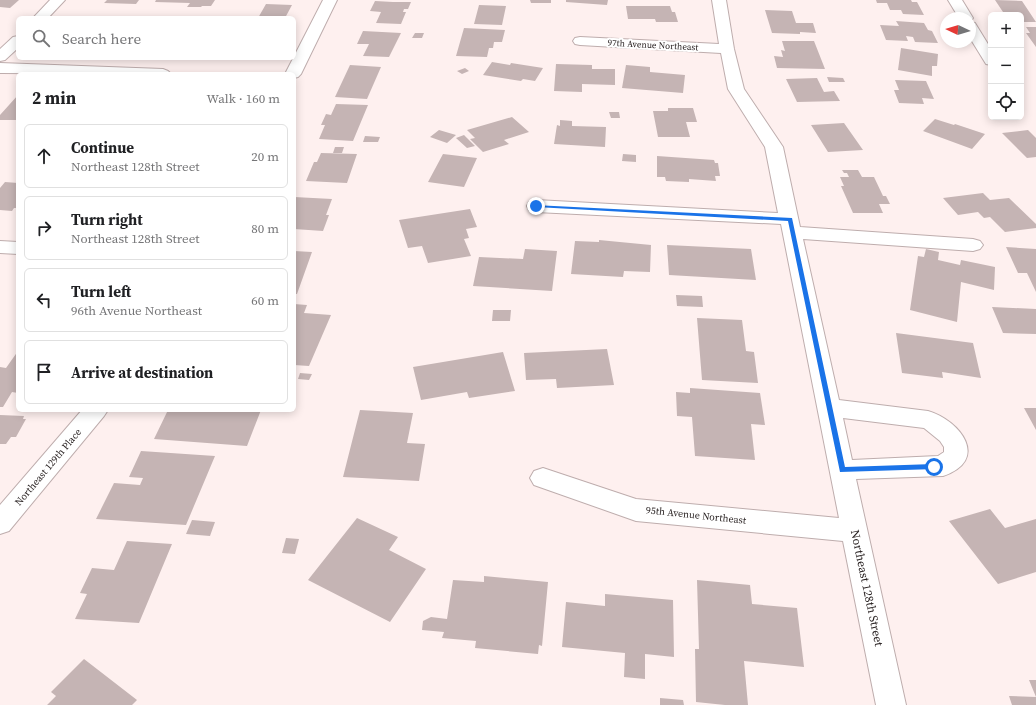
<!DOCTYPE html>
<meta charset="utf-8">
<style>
:root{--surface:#fff;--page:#f2f2f2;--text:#202124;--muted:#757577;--line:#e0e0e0}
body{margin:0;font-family:"Source Serif 4",serif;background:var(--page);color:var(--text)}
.controls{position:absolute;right:12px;top:12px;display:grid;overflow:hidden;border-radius:6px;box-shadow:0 2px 10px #0003}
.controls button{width:36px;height:36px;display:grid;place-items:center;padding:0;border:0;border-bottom:1px solid var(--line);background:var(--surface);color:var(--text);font:20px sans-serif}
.compass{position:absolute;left:940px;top:12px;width:36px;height:36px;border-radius:50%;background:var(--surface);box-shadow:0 2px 10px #0003;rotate:274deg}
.stop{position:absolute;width:12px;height:12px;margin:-9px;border:3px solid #1a73e8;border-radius:50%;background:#fff}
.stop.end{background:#1a73e8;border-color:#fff;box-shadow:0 1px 4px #0008}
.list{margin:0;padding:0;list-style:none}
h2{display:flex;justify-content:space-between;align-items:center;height:52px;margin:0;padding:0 16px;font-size:17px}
h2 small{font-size:13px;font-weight:400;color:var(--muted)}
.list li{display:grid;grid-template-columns:26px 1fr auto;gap:12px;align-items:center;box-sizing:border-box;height:64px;margin:0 8px 8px;padding:0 8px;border:1px solid var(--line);border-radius:6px}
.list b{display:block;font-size:15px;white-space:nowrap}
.list p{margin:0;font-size:13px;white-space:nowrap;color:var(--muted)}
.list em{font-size:13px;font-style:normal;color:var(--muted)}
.icon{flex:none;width:22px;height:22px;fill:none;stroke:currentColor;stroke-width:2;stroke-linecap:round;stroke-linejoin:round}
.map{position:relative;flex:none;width:1036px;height:705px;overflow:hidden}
.search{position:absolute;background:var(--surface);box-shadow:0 2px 10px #0003;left:16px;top:16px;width:280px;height:44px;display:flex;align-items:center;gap:10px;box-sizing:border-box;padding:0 14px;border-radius:6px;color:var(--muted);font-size:15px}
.panel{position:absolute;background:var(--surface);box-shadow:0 2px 10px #0003;left:16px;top:72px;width:280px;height:340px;border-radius:6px}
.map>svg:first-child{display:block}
.building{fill:#c5b4b4}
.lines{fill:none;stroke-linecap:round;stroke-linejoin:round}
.minor-casing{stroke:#beadad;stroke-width:2}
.minor{fill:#fff;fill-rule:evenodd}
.route{fill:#1a73e8}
.labels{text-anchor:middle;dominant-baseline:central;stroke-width:4;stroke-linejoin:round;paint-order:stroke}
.far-street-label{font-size:9px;fill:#2a2323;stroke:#fff}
.street-label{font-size:10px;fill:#2a2323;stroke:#fff}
.near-street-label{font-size:12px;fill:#2a2323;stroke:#fff}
</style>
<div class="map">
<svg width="1036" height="705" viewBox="0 0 1036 705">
<rect width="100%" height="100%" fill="#fef0ef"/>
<path class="building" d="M0,0H19L10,8L0,7Z
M107,0H139L136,4L104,3Z
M156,0H215L211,6H202L201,7H187L190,3L155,2Z
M530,0H551V3H531Z
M566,0H608L607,5L566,2Z
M876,0H911L912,2H917L924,15L903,14L901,10H890L887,3H877Z
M995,0L1022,1L1036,22H1021V15H1005Z
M375,1L393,2H411L408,9H404L403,12H406L401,24L376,23L381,12L370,11Z
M266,4L292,5L285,18H258Z
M479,5L506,6L502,25L474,24Z
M626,6H670L672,12H675L678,22H656L655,19H628Z
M765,10L792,11L796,23H813L816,33L800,32V34L772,33Z
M896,21L924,23L928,30L932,31L938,43L915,42L913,37L906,36L908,41L886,40L880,25L899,26Z
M1026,27H1036V47L1026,33H1030Z
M464,28L505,30L502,42H494L493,48H489L487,57L456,56Z
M363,31L401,33L389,57L363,56L369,44H357Z
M415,33H424L422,38H412Z
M782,41H814L825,69L777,68L774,56L783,57L781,50L785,51Z
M901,48L938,54L937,66H932V76L898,70Z
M492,62L510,65L511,63L543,68L535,81L523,79L521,81L483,75Z
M556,64L592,65V69H615V85L582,84V92L554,91Z
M350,65L381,67L367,99L335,97Z
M626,65L650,67V72L685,75L683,93L622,88Z
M465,68L469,71L462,74L457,71Z
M827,77L843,78L845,82H829Z
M817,78L824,92L834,91L840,101L797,102L786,79Z
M895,80L926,81L934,99L922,98L924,104L899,103L894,90H899Z
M18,95V120H0V115Z
M336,104L368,105L353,141L319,139L325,125H321L326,114L331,115Z
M668,108H693L697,122H686L690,137H658L653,111H668Z
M609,112H619L620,118H611Z
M512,117L529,132L504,140L509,144L483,152L470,139L475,138L467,130Z
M935,119L954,125L955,124L985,134L972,149L923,131Z
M560,120L572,121V126L606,127L605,147L554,144L557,125L560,126Z
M844,123L863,150L828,152L811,125Z
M439,130L456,135L447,143L430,137Z
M1028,130L1036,138V157L1027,158L1002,133Z
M464,135L475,146L467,148L456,138Z
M365,136L380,137L378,142H363Z
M335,147H344L342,153H333Z
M321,153L357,154L347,183L306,181L314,162H317Z
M443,154L477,158L464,187L428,182Z
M623,154L636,155V162L622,161Z
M657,156L714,160L715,163H718L720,176H715L716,181L689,179V182L666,181L665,177H657Z
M842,170H858L862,177H874L883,196H886L890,204H879L883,213H853L841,186H844L840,177H849L847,173H844Z
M5,182L18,183V208H14L12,211L0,210V188Z
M983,193L990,200L1009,198L1036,224V228L1005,232L990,217L984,218L978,212L958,215L943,198Z
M294,197L332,199L326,215H329L323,231L294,229Z
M470,209L477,227L466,229L469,238L464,239L471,256L428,263L422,246L408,248L399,220Z
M599,240L651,245L650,272L624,271L623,277L571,274L575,241L599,242Z
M667,245L751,249L756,280L669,275Z
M1006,247L1036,249V292L1027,273H1018Z
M525,249L557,251L552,291L473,286L479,257L523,259Z
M926,249L939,252L938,260L960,265L961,260L995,267L994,290L961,282L957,322L910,310L918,256L924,257Z
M294,251L312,252L297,294H294Z
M676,295L702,296L703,307L677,306Z
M294,304L307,305L304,313L331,315L309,366L294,365Z
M992,307L1036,309V334L1003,333Z
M493,310H511L510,321H492Z
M697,318L742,320L746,351L754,352L758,383L702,380Z
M896,333L973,343L981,378L942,372L943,378L902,373Z
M607,349L614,385L557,388L556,379L526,380L524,353Z
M18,351V393L12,392L3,407H0V367L6,368Z
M503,352L515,391L469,398L467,392L421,400L413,367Z
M300,373L312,374L309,380L298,379Z
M690,388L760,393L765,425L751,424L755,460L695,456L692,417L677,416L676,392L690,393Z
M1024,408H1036V430Z
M168,410H261L247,446L154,439Z
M360,410L413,413L407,443L425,444L419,481L343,477Z
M0,415L24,416L23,419H26L16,437H11L6,444H0Z
M141,451L215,456L186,525L96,519L114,483L140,485L143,478L129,477Z
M990,509L1005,528L1036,519V572L998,584L949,521Z
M357,518L398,537L389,550L426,569L390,622L308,580Z
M192,520L215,522L210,536L186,534Z
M286,538L299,539L295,554L282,553Z
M127,541L172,544L139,623L75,619L87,594L80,593L92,568L114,570Z
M484,576L548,582L542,646L539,645L538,654L475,648L476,641L442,638L444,632L422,630L423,621L431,617L447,619L453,580L484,582Z
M697,580L750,585L752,604L797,608L804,667L744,661L748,705H725L696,702L695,649H699Z
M605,594L673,600L674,657L645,654V679L624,677L625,653L562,647L566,602L605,606Z
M84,659L137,700L132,705H47L56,696L51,692Z
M1029,680H1036V705H1012L1009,696L1036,697Z
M660,698L683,700L684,705H660Z"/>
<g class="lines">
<defs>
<path id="minor" d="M50,0H65L48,18H33Z
M323,0H337L301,74L298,77L294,78V74H285Z
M712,0H726L734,49L744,89L783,147L800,227L973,239L980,241L983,245L980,249L973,251L803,239L839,400L928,411C961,421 990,460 943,476L856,479L906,705H876L843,541L636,521L534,485L530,478L534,471L543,468L636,499L839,518L781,224L536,212L529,210L527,206L529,202L536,200L778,213L765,147L728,89L721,53L580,45L575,44L573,41L575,38L580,37L719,44ZM843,418L924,428L940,441L944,447V452L938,456L852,460Z
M948,0H962L973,18L971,21L970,18H959Z
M970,22L975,23L991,49V65L986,64L970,38Z
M18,36V48L5,60L0,61V49L13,37Z
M0,63L163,69L168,71L171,74L0,73Z
M0,241L18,242V254L0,253Z
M82,410H108L104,416L9,531L0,534V505Z"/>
</defs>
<use href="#minor" class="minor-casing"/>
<use href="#minor" class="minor"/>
</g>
<path class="route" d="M534,205L792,218L845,467L934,464L938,467L936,469L840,472L788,221L536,207L533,206Z"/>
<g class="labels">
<g class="far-street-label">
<text transform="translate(653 45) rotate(3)">97th Avenue Northeast</text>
</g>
<g class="street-label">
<text transform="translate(48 467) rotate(-50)">Northeast 129th Place</text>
<text transform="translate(696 515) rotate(6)">95th Avenue Northeast</text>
</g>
<g class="near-street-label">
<text transform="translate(867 588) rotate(78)">Northeast 128th Street</text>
</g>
</g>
</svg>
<div class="controls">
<button>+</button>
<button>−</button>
<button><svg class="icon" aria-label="locate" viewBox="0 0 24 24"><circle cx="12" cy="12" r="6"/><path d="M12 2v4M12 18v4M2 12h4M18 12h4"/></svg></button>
</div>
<svg class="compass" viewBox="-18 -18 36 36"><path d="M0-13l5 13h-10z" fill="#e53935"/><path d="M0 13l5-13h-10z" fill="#757577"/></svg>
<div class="stop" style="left:934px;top:467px"></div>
<div class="stop end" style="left:536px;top:206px"></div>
<div class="search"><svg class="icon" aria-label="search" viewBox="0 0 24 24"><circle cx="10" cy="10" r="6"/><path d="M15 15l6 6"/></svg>Search here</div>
<section class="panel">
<h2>2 min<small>Walk · 160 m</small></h2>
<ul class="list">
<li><svg class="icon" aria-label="ahead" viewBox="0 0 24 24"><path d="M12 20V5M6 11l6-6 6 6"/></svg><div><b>Continue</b><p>Northeast 128th Street</p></div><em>20 m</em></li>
<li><svg class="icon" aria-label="right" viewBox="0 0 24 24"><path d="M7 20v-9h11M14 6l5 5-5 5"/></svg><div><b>Turn right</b><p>Northeast 128th Street</p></div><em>80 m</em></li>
<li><svg class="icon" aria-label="left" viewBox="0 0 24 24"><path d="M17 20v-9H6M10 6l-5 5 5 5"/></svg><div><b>Turn left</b><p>96th Avenue Northeast</p></div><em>60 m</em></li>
<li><svg class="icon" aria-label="arrive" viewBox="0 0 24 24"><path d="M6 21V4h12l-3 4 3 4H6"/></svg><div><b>Arrive at destination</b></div></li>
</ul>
</section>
</div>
